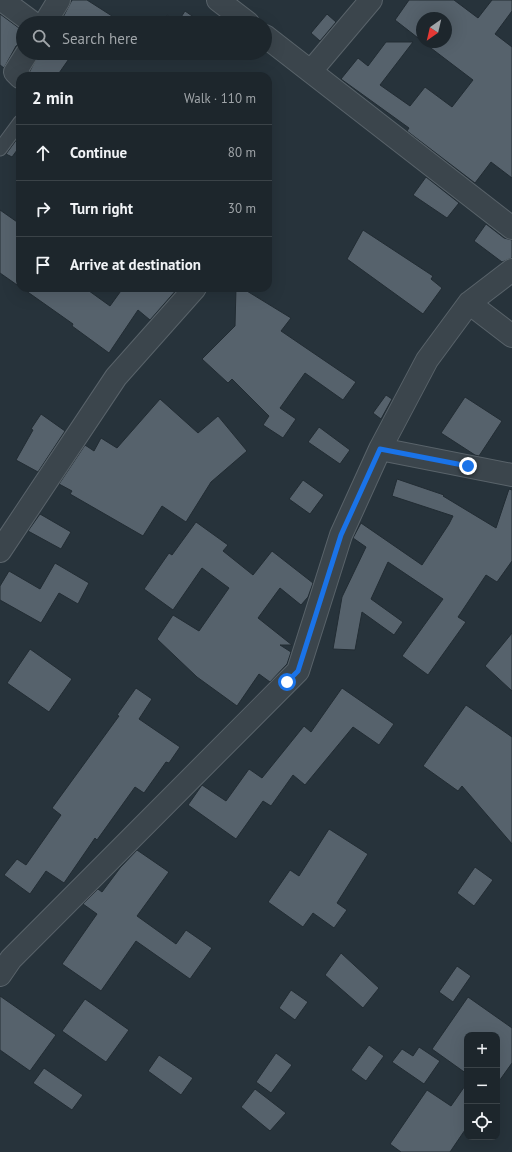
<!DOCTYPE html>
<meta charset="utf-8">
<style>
:root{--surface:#1d262c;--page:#252e34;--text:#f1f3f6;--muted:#a0a5a9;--line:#3b4348}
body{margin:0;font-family:"PT Sans",sans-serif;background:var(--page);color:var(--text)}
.controls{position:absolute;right:12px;bottom:12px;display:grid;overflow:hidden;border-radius:8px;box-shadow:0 4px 16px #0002}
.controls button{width:36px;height:36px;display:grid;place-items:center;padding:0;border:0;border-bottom:1px solid var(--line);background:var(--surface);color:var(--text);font:20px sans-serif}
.compass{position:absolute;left:416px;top:12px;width:36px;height:36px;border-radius:50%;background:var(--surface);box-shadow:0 4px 16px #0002;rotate:214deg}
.stop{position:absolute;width:12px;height:12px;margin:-9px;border:3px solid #1a73e8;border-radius:50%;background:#fff}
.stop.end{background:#1a73e8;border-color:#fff;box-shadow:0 1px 4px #0008}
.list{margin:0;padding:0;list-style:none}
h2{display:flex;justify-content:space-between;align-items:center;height:52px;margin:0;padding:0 16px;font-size:17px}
h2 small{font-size:13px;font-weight:400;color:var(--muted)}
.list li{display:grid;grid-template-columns:26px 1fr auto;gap:12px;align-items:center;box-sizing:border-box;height:56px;padding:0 16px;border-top:1px solid var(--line)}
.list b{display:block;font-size:15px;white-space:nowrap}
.list em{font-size:13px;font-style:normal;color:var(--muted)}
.icon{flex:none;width:22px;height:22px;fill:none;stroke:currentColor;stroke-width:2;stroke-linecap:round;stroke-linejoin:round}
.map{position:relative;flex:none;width:512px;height:1152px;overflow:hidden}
.search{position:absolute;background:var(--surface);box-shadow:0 4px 16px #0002;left:16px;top:16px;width:256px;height:44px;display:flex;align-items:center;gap:10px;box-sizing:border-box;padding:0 14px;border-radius:22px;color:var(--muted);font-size:15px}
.panel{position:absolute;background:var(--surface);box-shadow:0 4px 16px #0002;left:16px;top:72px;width:256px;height:220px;border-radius:12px}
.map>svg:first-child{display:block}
.building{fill:#56626c;stroke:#222c33}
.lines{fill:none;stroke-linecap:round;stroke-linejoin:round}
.lane-casing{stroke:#59636a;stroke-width:15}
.street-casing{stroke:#59636a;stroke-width:24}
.lane{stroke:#3b454c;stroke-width:13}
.street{stroke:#3b454c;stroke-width:22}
.route{stroke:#1a73e8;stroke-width:5}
</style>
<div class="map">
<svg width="512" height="1152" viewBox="0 0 512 1152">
<rect width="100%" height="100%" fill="#27333b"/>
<path class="building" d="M87,0L112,16L107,23H60L72,0Z
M409,0H454L478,18L492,0H512V11L495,34L512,47V178L491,162L475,183L407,131L409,128L341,79L358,58L368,66L386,42H413L380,85L410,106L425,87L452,107L473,80L423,42H446V18H422V41L395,20Z
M185,11L202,23H162L167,15L178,22Z
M0,14L23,31V41L16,46L4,68L0,65Z
M327,14L336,22L320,41L311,33Z
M39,53H73L57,76H32L30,71Z
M20,135V146L12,157L6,154Z
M426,177L459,203L447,218L413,195Z
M0,210L20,224V287L0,273Z
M486,224L504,238L512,240V258L502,262L474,241Z
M363,230L433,276L431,279L442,288L423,314L347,259Z
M22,288H85L110,306L123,288H178L150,320L138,310L109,353L72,326L73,324Z
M236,288H242L291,318L281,331L356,382L343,400L305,373L280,408L296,419L283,438L263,425L269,416L232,379L228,383L202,359L235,326Z
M386,395L392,399L381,419L373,413Z
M465,397L502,421L479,456L475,455L441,433Z
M160,399L198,433L218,416L247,451L211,482L186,522L162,506L143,536L70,494L72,491L59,484L85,445L94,451L101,438L117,448Z
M41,414L65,431L38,472L16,460L33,430L31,429Z
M319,427L350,450L340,464L308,442Z
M397,479L444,495L443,496L496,528L509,489L512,490V561L497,582L486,575L458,617L466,622L428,675L402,656L443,599L388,562L371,599L403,622L394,635L362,612L355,650L333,649L342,597L366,547L353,538L361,523L422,565L449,524L453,516L392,496Z
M303,480L324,495L310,514L289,499Z
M40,514L71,532L61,549L28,531Z
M196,522L228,545L223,551L253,575L272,551L313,583L308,597L301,605L280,588L258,618L292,645H280L291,652L287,664L270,682L259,674L237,706L197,677L157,639L173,615L199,631L229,588L202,568L173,610L144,589L169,553L172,555Z
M55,563L89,583L78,604L59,593L41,623L0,600V586L9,571L40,589Z
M512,633V691L485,666Z
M30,649L72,679L49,712L7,683Z
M136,688L152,699L139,719L180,747L169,763L166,762L144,793L135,787L97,840L95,838L64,883L46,871L30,894L4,875L17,859L26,865L61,815L52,808L119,716L117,715Z
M342,688L394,724L379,745L353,727L305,785L293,775L271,806L263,801L236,839L188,805L202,785L226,801L249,769L262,778L304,726L311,732Z
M466,705L512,737V844L462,786L458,791L423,766Z
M329,829L368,854L337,903L347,910L334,928L313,913L303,927L268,902L290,870L299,876Z
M137,850L169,872L137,916L176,944L186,930L212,948L190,979L136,941L101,991L62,964L97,914L83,904L98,889L102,892L120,868Z
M475,867L493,880L474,906L457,893Z
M341,953L379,988L363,1008L325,975Z
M457,966L471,976L453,1002L439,992Z
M291,990L308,1002L295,1020L279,1008Z
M0,996L56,1035L30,1071L0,1050Z
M468,997L512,1028V1063L497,1084V1035H467V1074L432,1049Z
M85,999L129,1030L106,1062L62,1031Z
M369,1045L384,1056L366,1081L351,1070Z
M419,1047L440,1061L424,1084L392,1062L402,1049L413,1056Z
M276,1053L292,1065L271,1093L256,1082Z
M159,1055L193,1078L181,1095L148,1071Z
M44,1068L83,1095L72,1110L33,1083Z
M467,1083V1127L450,1152H401L390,1144L427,1090L451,1106Z
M255,1089L286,1113L270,1131L241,1107Z"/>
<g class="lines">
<defs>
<path id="lane" d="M0,149L20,122"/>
<path id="street" d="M2,0L33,23
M218,0L248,23
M45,23L59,0
M265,36L512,228
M311,71L371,0
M20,77L15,72L27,53
M469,303L512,336
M380,449L512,475
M0,551L116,377L195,288
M0,975L11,959L298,671L341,535L380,449L427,360L469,303L512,270"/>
</defs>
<use href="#lane" class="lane-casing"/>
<use href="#street" class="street-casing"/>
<use href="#lane" class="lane"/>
<use href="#street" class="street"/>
</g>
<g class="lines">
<path class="route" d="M287,682L298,671L341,535L380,449L468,466"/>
</g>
</svg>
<div class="controls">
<button>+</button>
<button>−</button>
<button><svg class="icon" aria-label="locate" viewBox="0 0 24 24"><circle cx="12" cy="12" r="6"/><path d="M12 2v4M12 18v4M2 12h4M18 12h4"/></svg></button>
</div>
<svg class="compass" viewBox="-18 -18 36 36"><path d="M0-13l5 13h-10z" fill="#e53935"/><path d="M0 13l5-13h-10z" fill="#a0a5a9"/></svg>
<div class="stop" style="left:287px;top:682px"></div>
<div class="stop end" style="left:468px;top:466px"></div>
<div class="search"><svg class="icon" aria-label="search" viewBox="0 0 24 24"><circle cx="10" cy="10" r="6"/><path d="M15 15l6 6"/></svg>Search here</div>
<section class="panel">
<h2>2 min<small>Walk · 110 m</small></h2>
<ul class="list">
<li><svg class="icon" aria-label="ahead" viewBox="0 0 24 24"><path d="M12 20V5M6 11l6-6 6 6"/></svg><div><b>Continue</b></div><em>80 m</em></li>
<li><svg class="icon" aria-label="right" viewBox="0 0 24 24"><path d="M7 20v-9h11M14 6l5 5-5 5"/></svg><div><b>Turn right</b></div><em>30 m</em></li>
<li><svg class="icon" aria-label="arrive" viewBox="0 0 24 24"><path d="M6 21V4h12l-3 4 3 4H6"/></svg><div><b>Arrive at destination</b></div></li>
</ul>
</section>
</div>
